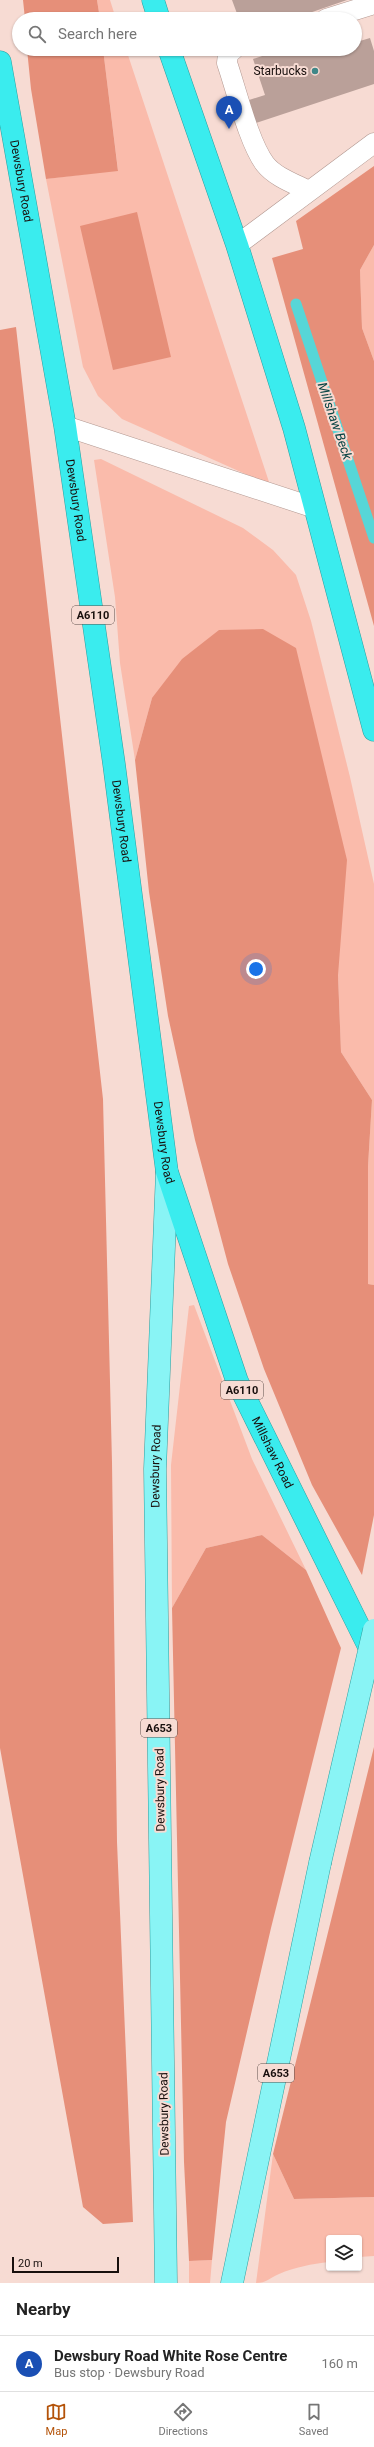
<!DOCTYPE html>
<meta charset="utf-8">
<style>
:root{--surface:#fff;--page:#f6f6f6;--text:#222;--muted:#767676;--line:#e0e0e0;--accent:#b45309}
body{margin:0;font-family:Roboto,sans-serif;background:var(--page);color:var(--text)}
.controls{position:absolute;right:12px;bottom:12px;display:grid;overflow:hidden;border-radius:4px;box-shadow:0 1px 3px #0004}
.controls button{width:36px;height:36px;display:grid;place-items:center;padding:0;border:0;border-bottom:1px solid var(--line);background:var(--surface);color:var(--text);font:20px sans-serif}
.scale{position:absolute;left:12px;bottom:10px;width:107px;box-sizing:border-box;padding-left:4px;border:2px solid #180f0d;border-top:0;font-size:11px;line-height:14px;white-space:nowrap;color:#180f0d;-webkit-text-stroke:3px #f7dbd3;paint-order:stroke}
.you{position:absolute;left:256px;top:969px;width:14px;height:14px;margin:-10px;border:3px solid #fff;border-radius:50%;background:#1a73e8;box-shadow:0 0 0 6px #1a73e833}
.badge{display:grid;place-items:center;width:26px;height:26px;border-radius:50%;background:var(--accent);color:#fff;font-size:13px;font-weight:700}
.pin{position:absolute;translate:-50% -33px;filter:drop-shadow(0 1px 2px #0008)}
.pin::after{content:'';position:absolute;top:21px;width:14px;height:12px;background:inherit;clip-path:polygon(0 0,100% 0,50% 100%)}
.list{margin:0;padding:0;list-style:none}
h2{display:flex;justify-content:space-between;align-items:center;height:52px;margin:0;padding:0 16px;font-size:17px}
h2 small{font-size:13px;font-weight:400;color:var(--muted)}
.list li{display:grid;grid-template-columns:26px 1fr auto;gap:12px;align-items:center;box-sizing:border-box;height:56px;padding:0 16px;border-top:1px solid var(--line)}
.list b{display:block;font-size:15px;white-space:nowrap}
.list p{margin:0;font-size:13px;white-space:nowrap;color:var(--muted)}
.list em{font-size:13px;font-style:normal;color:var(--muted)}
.icon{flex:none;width:22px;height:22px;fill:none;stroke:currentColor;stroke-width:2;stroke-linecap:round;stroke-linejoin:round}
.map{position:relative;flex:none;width:374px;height:2283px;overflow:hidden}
.search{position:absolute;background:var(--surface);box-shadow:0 1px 3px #0004;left:12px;right:12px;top:12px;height:44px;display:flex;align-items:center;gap:10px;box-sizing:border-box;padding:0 14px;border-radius:22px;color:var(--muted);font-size:15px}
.sheet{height:108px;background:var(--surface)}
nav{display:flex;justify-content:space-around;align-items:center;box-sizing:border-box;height:56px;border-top:1px solid var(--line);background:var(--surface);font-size:11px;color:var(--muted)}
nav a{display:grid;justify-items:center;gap:2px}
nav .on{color:var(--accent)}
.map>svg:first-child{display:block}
.green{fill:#fabbab}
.forest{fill:#e68f79}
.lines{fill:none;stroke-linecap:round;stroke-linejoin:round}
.stream{stroke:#57d6d7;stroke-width:11}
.building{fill:#baa099}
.lane-casing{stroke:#b29891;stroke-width:21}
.primary-casing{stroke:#2e9f9f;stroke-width:23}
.highway-casing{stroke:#2e9f9f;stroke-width:23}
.lane{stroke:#fff;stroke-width:20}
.primary{stroke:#89f4f5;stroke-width:22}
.highway{stroke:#3aecee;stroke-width:22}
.primary-bridge-casing{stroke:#2e9f9f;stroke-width:23;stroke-linecap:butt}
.primary-bridge{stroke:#89f4f5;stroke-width:22}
.poi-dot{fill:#3f8788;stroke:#f7dbd3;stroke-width:1.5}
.labels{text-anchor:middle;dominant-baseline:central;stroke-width:4;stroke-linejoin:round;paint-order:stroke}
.shield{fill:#f7dbd3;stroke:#5b4c48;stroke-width:1}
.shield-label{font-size:11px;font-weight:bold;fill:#180f0d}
.poi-label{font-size:12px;fill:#180f0d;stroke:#f7dbd3;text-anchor:end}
.street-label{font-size:12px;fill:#180f0d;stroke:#f7dbd3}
.water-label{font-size:13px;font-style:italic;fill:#074444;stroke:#f7dbd3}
</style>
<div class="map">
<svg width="374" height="2283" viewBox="0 0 374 2283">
<rect width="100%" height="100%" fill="#f7dbd3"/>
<path class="green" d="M97,0H110L116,19H100Z
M103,49H126L270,485L122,419L98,396L83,367L46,179L118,170Z
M374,245V361L362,328L360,270Z
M101,459L243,528L273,550L296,575L311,621L350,777L374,884V1285L368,1284V1166L372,1100L341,1052L338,975L152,698L135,760L120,663L115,597L94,460Z
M194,1305L252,1459L306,1570L262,1535L206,1548L172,1608L171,1465L189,1306Z
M273,2154L294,2199L374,2197V2256L359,2257V2238H329V2262C312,2264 295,2267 279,2274C270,2278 266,2283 256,2283Z
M212,2260L210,2283H189V2261Z"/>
<path class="forest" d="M23,0H97L100,19H25Z
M27,49H103L118,171L46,179L31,89Z
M374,166V245L360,270L362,328L374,361V626L272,258L303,249L296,221Z
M137,212L171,357L113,370L80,226Z
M16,327L103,1099L112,1462L117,1842L133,2222L103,2224L83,2207L0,1748V330Z
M263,629L296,648L347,860L338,975L341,1052L372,1100L368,1166V1284L374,1285V1515L362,1575L312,1485L264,1369L228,1264L195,1140L168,1016L149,892L135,760L152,698L182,659L219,630Z
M262,1535L306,1570L341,1648L271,1928L226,2122L212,2260L189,2261L184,2162L172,1608L206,1548Z
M374,1747V2197L294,2199L273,2154Z"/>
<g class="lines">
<path class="stream" d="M296,304L374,538"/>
</g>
<path class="building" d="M232,0H347L292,19H239Z
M355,26L360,41L370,38L374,51V84L256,123L249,100L265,95L253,59L283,49H355Z"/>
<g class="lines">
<defs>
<path id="lane" d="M326,19L374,4
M234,49L228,54L227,63C236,89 249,143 265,164C275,177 295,184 309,191
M237,245L374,143
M65,426L315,508"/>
<g id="primary">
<path id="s1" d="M166,2283L155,1469L167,1172"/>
<path d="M232,2283L320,1863"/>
</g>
<g id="highway">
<path d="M153,0L159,19"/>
<path d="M169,49L237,245L294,428L374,730"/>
<path id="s2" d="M0,62L65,426L114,764L167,1172L237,1381L374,1657"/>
</g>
</defs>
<use href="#lane" class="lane-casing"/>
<use href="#primary" class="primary-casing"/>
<use href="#highway" class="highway-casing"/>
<use href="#lane" class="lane"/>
<use href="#primary" class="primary"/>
<use href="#highway" class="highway"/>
<defs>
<path id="primary-bridge" d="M320,1863L374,1630"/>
</defs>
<use href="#primary-bridge" class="primary-bridge-casing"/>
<use href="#primary-bridge" class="primary-bridge"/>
</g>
<circle class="poi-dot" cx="315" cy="71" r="4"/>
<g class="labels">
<g class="shield">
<rect x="72" y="606" width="42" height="18" rx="3"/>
<rect x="221" y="1381" width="42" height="18" rx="3"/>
<rect x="141" y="1719" width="36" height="18" rx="3"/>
<rect x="258" y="2064" width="36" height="18" rx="3"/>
</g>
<g class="shield-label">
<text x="93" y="615">A6110</text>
<text x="242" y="1390">A6110</text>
<text x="159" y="1728">A653</text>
<text x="276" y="2073">A653</text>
</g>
<g class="poi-label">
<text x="307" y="71">Starbucks</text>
</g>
<g class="street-label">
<text stroke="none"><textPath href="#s2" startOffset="121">Dewsbury Road</textPath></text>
<text stroke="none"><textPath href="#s2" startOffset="445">Dewsbury Road</textPath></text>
<text stroke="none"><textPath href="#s2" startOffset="769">Dewsbury Road</textPath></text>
<text stroke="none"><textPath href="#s2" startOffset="1093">Dewsbury Road</textPath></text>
<text stroke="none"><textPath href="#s2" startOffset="1423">Millshaw Road</textPath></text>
<text stroke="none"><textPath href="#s1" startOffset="817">Dewsbury Road</textPath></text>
<text transform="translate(160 1790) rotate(-91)">Dewsbury Road</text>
<text transform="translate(164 2114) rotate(-91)">Dewsbury Road</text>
</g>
<g class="water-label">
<text transform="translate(335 421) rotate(71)">Millshaw Beck</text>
</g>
</g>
</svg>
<div class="controls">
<button><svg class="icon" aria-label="layers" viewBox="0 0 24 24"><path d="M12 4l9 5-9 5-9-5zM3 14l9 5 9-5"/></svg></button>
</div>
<div class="scale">20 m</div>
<div class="you"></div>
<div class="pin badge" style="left:229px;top:129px;background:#1a4fb4">A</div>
<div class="search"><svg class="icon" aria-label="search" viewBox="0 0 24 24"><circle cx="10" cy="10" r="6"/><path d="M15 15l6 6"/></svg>Search here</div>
</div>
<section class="sheet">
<h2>Nearby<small></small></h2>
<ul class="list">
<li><span class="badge" style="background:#1a4fb4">A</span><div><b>Dewsbury Road White Rose Centre</b><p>Bus stop · Dewsbury Road</p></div><em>160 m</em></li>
</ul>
</section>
<nav>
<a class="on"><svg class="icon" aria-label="map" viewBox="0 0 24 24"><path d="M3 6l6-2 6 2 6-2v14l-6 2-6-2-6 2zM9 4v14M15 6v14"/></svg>Map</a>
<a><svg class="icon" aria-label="directions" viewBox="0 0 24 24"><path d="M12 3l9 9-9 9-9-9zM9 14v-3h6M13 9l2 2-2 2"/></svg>Directions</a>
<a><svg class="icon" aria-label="saved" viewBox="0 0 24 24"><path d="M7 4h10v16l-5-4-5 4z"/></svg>Saved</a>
</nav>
